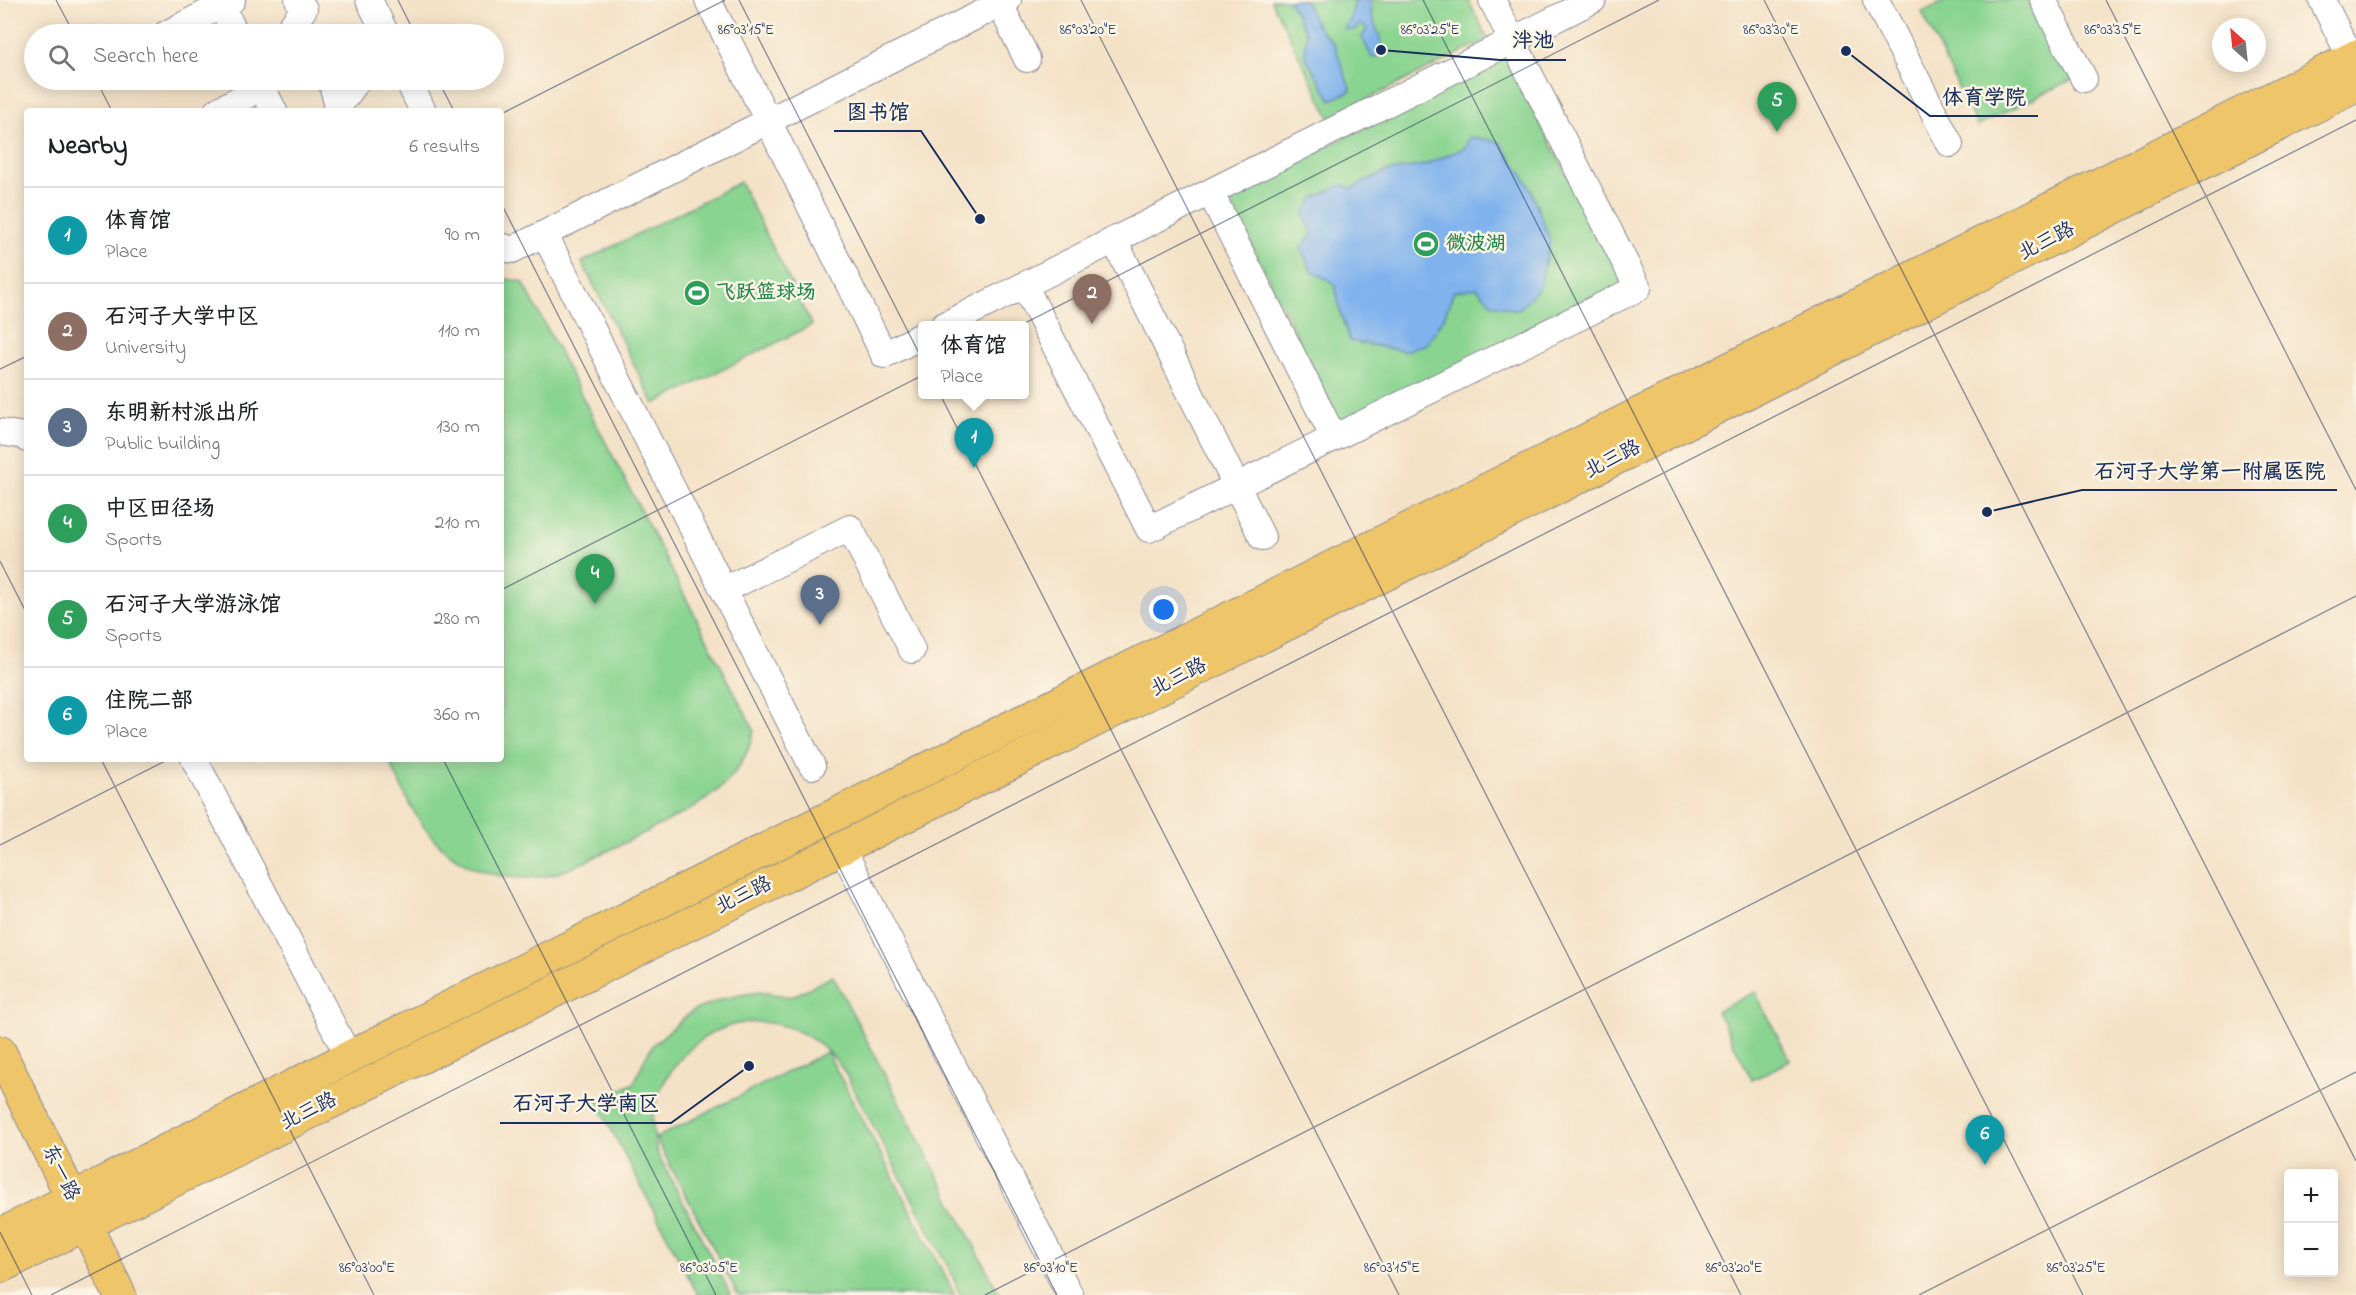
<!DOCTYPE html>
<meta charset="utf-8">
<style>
:root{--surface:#fff;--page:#f2f2f2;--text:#202124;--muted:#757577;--line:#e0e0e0;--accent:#c8321e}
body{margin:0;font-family:"Indie Flower","LXGW WenKai TC",sans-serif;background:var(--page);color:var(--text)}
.controls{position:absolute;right:18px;bottom:18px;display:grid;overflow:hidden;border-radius:6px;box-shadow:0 3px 15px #0003}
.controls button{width:54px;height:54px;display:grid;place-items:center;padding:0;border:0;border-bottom:2px solid var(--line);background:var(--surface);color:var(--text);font:30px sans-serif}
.compass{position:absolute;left:2212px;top:18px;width:54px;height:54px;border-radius:50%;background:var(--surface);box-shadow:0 3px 15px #0003;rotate:333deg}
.you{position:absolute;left:1164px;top:610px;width:21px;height:21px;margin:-15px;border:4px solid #fff;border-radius:50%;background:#1a73e8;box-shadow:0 0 0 9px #1a73e833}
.badge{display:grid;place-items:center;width:39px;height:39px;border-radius:50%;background:var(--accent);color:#fff;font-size:20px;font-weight:700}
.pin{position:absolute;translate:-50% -50px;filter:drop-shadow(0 2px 3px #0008)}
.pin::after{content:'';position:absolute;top:32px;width:21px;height:18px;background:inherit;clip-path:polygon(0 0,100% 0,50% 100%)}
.popup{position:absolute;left:918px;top:321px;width:111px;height:78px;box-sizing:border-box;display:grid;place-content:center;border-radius:6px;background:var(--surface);filter:drop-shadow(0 2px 4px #0005);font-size:20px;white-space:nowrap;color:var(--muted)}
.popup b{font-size:22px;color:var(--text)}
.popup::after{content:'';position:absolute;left:50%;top:100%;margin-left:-12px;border:12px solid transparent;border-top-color:var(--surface)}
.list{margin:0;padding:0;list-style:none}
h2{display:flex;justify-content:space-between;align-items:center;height:78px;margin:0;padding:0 24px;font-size:26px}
h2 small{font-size:20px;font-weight:400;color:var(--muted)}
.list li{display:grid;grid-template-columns:39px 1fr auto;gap:18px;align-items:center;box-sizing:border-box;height:96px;padding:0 24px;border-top:2px solid var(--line)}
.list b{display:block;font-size:22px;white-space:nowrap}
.list p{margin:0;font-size:20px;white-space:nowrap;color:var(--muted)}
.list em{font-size:20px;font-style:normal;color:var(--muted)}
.icon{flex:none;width:33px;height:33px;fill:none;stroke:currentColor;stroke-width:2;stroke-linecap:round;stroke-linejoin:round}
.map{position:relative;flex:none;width:2356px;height:1295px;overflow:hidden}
.search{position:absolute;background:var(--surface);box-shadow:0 3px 15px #0003;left:24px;top:24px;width:480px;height:66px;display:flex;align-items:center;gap:15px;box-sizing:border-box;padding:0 21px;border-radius:33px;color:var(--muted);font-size:22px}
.panel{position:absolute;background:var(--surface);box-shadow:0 3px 15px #0003;left:24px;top:108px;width:480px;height:654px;border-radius:6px}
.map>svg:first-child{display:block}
.green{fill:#89d490;stroke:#528277;stroke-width:1.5;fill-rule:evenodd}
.water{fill:#80b3ed;stroke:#4e71a6;stroke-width:1.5}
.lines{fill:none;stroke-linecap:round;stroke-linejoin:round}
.minor-casing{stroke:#888892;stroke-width:28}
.major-casing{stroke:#888892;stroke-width:34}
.minor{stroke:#fff;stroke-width:26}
.major{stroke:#eec569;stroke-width:32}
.ticks{fill:none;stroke:#1b2f5e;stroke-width:1.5;stroke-opacity:0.45}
.labels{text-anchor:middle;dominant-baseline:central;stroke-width:5;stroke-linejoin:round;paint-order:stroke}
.street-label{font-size:20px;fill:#1b2f5e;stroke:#fcf5e5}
.leisure-label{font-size:20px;font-weight:bold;fill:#27864d;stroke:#fcf5e5;text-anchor:start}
.ticks-label{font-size:15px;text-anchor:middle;fill:#1b2f5e;stroke:#fcf5e5;stroke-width:5;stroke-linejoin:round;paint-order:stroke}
.leader{fill:none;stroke:#1b2f5e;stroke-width:2}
.callout-dot{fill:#1b2f5e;stroke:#fcf5e5;stroke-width:2}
.callout-label{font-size:21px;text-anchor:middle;font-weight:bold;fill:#1b2f5e;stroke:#fcf5e5;stroke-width:5;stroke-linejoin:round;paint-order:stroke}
</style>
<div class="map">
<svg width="2356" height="1295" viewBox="0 0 2356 1295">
<rect width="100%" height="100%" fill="#fcf5e5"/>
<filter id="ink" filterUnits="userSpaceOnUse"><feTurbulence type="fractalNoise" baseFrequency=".0167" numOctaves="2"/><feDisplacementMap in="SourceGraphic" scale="12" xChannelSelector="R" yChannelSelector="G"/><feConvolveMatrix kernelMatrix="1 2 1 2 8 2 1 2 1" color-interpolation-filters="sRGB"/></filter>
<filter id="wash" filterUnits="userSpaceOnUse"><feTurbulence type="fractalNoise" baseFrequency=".008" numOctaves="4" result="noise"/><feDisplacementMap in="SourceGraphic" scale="24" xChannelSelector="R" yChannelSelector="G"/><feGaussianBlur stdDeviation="1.35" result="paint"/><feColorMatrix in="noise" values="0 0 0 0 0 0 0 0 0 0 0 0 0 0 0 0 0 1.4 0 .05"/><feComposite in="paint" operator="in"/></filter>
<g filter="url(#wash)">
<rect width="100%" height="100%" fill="#f4e2c7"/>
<path class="green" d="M1271,0H1468L1488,39L1330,118Z
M1947,0H2035L2073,79L1977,126L1922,12Z
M1504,56L1626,285L1340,422L1228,197ZM1465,148L1492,304L1477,288L1454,291L1444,317L1405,351L1350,341L1341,315L1335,284L1311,270L1301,248L1351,189L1385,172L1425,165Z
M740,182L812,325L654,404L582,262Z
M501,278L523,282L754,730C742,786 698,806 652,829C625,843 597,856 569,869C517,890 458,873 425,828C409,808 400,782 388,759H501Z
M833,976L1000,1295H960L951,1272L844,1071C803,1009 718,1004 674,1067C664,1081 654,1099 653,1117C652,1130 655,1142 658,1154L731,1295H698L597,1102L634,1083L645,1058L654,1044L691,1012L722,999L746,994L760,992L791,997Z
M1755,992L1790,1061L1752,1080L1717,1011Z
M827,1052L955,1295H738L656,1138Z"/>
<path class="water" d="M1289,0H1304L1317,26L1334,44L1351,91L1331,100L1305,56L1306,33Z
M1355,0H1372C1367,21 1385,34 1381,55L1372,58L1362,37L1367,29L1361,24L1354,30L1344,29L1351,18Z
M1469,137L1500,142L1528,183L1550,240L1540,287L1518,310L1492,304L1477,288L1454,291L1444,317L1427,344L1405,351L1350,341L1341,315L1335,284L1311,270L1301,248L1312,234L1304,213L1314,198L1343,184L1351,189L1385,172L1425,165L1465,148Z"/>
</g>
<g filter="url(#ink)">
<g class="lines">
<defs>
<path id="minor" d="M218,0L236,34
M369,0L386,34
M708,0L884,355L923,335
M998,0L1027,59
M1876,0L1950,144
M2043,0L2084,79
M2322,0L2356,68
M166,34L232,0
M287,34V32L304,9L298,0
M258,80L274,111
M331,80L338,107
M408,80L423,111
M217,111L262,87
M335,111L358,80
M1210,192L1334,438
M545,235L812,766
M1114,240L1262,537
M501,246L512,250L1008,0
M1024,285L1149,529L1638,288L1492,0
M943,326L1593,0
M0,432L25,436L27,439
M724,590L850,528L912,650
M194,759L349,1057
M842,848L1070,1295"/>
<path id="major" d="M0,1052L120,1295
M0,1235L349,1057L2356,56
M0,1267L842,848L2356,86"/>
</defs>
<use href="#minor" class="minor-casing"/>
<use href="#major" class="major-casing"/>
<use href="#minor" class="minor"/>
<use href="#major" class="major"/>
</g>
</g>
<path class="ticks" d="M56,0L74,34M398,0L415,34M739,0L1399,1295M1081,0L1741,1295M1423,0L2083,1295M1764,0L2356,1161M2106,0L2356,490M96,80L112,111M438,80L454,111M501,114L725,0M501,203L1057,1295M0,369L27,356M0,561L27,614M501,590L1659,0M101,759L374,1295M443,759L716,1295M0,845L169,759M0,1232L32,1295M51,1295L2356,120M985,1295L2356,596M1919,1295L2356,1072"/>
<defs>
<symbol id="stadium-disc" viewBox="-11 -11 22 22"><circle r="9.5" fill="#2e9e5b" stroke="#fcf5e5"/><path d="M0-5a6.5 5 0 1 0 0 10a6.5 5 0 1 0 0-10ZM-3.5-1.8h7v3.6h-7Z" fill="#fff"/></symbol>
</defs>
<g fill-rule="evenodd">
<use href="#stadium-disc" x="1411" y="229" width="30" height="30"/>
<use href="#stadium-disc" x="682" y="278" width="30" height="30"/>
</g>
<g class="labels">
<g class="street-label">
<text transform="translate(2047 242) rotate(-27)">北三路</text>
<text transform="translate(1613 460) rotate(-27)">北三路</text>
<text transform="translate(1179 678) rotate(-27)">北三路</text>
<text transform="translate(744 896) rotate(-26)">北三路</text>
<text transform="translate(309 1112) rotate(-26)">北三路</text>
<text transform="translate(60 1173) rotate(64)">东一路</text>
</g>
<g class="leisure-label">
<text x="1446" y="244">微波湖</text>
<text x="716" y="293">飞跃篮球场</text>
</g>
</g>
<g class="ticks-label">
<text x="746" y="34">86°03'15"E</text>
<text x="1088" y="34">86°03'20"E</text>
<text x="1430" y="34">86°03'25"E</text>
<text x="1771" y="34">86°03'30"E</text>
<text x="2113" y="34">86°03'35"E</text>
<text x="367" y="1272">86°03'00"E</text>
<text x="709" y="1272">86°03'05"E</text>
<text x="1051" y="1272">86°03'10"E</text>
<text x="1392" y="1272">86°03'15"E</text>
<text x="1734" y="1272">86°03'20"E</text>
<text x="2076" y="1272">86°03'25"E</text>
</g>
<path class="leader" d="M1381 50L1500 60H1566M1846 51L1930 116H2038M980 219L921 131H834M1987 512L2082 490H2337M749 1066L671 1123H500"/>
<g class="callout-dot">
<circle cx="1381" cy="50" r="6"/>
<circle cx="1846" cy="51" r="6"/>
<circle cx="980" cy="219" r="6"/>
<circle cx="1987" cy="512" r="6"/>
<circle cx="749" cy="1066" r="6"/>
</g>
<g class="callout-label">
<text x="1533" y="47">泮池</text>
<text x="1984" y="104">体育学院</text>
<text x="878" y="119">图书馆</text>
<text x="2210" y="478">石河子大学第一附属医院</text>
<text x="586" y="1110">石河子大学南区</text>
</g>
</svg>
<div class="controls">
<button>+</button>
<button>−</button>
</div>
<svg class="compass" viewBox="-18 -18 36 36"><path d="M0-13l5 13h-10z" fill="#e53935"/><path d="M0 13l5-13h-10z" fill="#757577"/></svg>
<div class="you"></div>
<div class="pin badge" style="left:974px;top:468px;background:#0f9aa8">1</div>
<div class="popup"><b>体育馆</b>Place</div>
<div class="pin badge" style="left:1092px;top:324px;background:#8d6e63">2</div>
<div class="pin badge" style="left:820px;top:625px;background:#5c6f8a">3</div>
<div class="pin badge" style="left:595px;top:604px;background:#2e9e5b">4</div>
<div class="pin badge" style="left:1777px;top:132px;background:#2e9e5b">5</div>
<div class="pin badge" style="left:1985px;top:1165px;background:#0f9aa8">6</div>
<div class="search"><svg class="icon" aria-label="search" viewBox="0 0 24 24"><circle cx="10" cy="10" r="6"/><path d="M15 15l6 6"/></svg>Search here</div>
<section class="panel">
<h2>Nearby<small>6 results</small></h2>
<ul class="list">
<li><span class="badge" style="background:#0f9aa8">1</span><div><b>体育馆</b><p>Place</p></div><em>90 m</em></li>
<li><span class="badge" style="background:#8d6e63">2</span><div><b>石河子大学中区</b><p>University</p></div><em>110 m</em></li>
<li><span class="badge" style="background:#5c6f8a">3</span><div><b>东明新村派出所</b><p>Public building</p></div><em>130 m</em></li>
<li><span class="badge" style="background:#2e9e5b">4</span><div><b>中区田径场</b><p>Sports</p></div><em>210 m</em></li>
<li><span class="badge" style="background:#2e9e5b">5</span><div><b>石河子大学游泳馆</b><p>Sports</p></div><em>280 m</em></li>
<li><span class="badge" style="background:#0f9aa8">6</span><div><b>住院二部</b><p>Place</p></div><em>360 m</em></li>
</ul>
</section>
</div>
